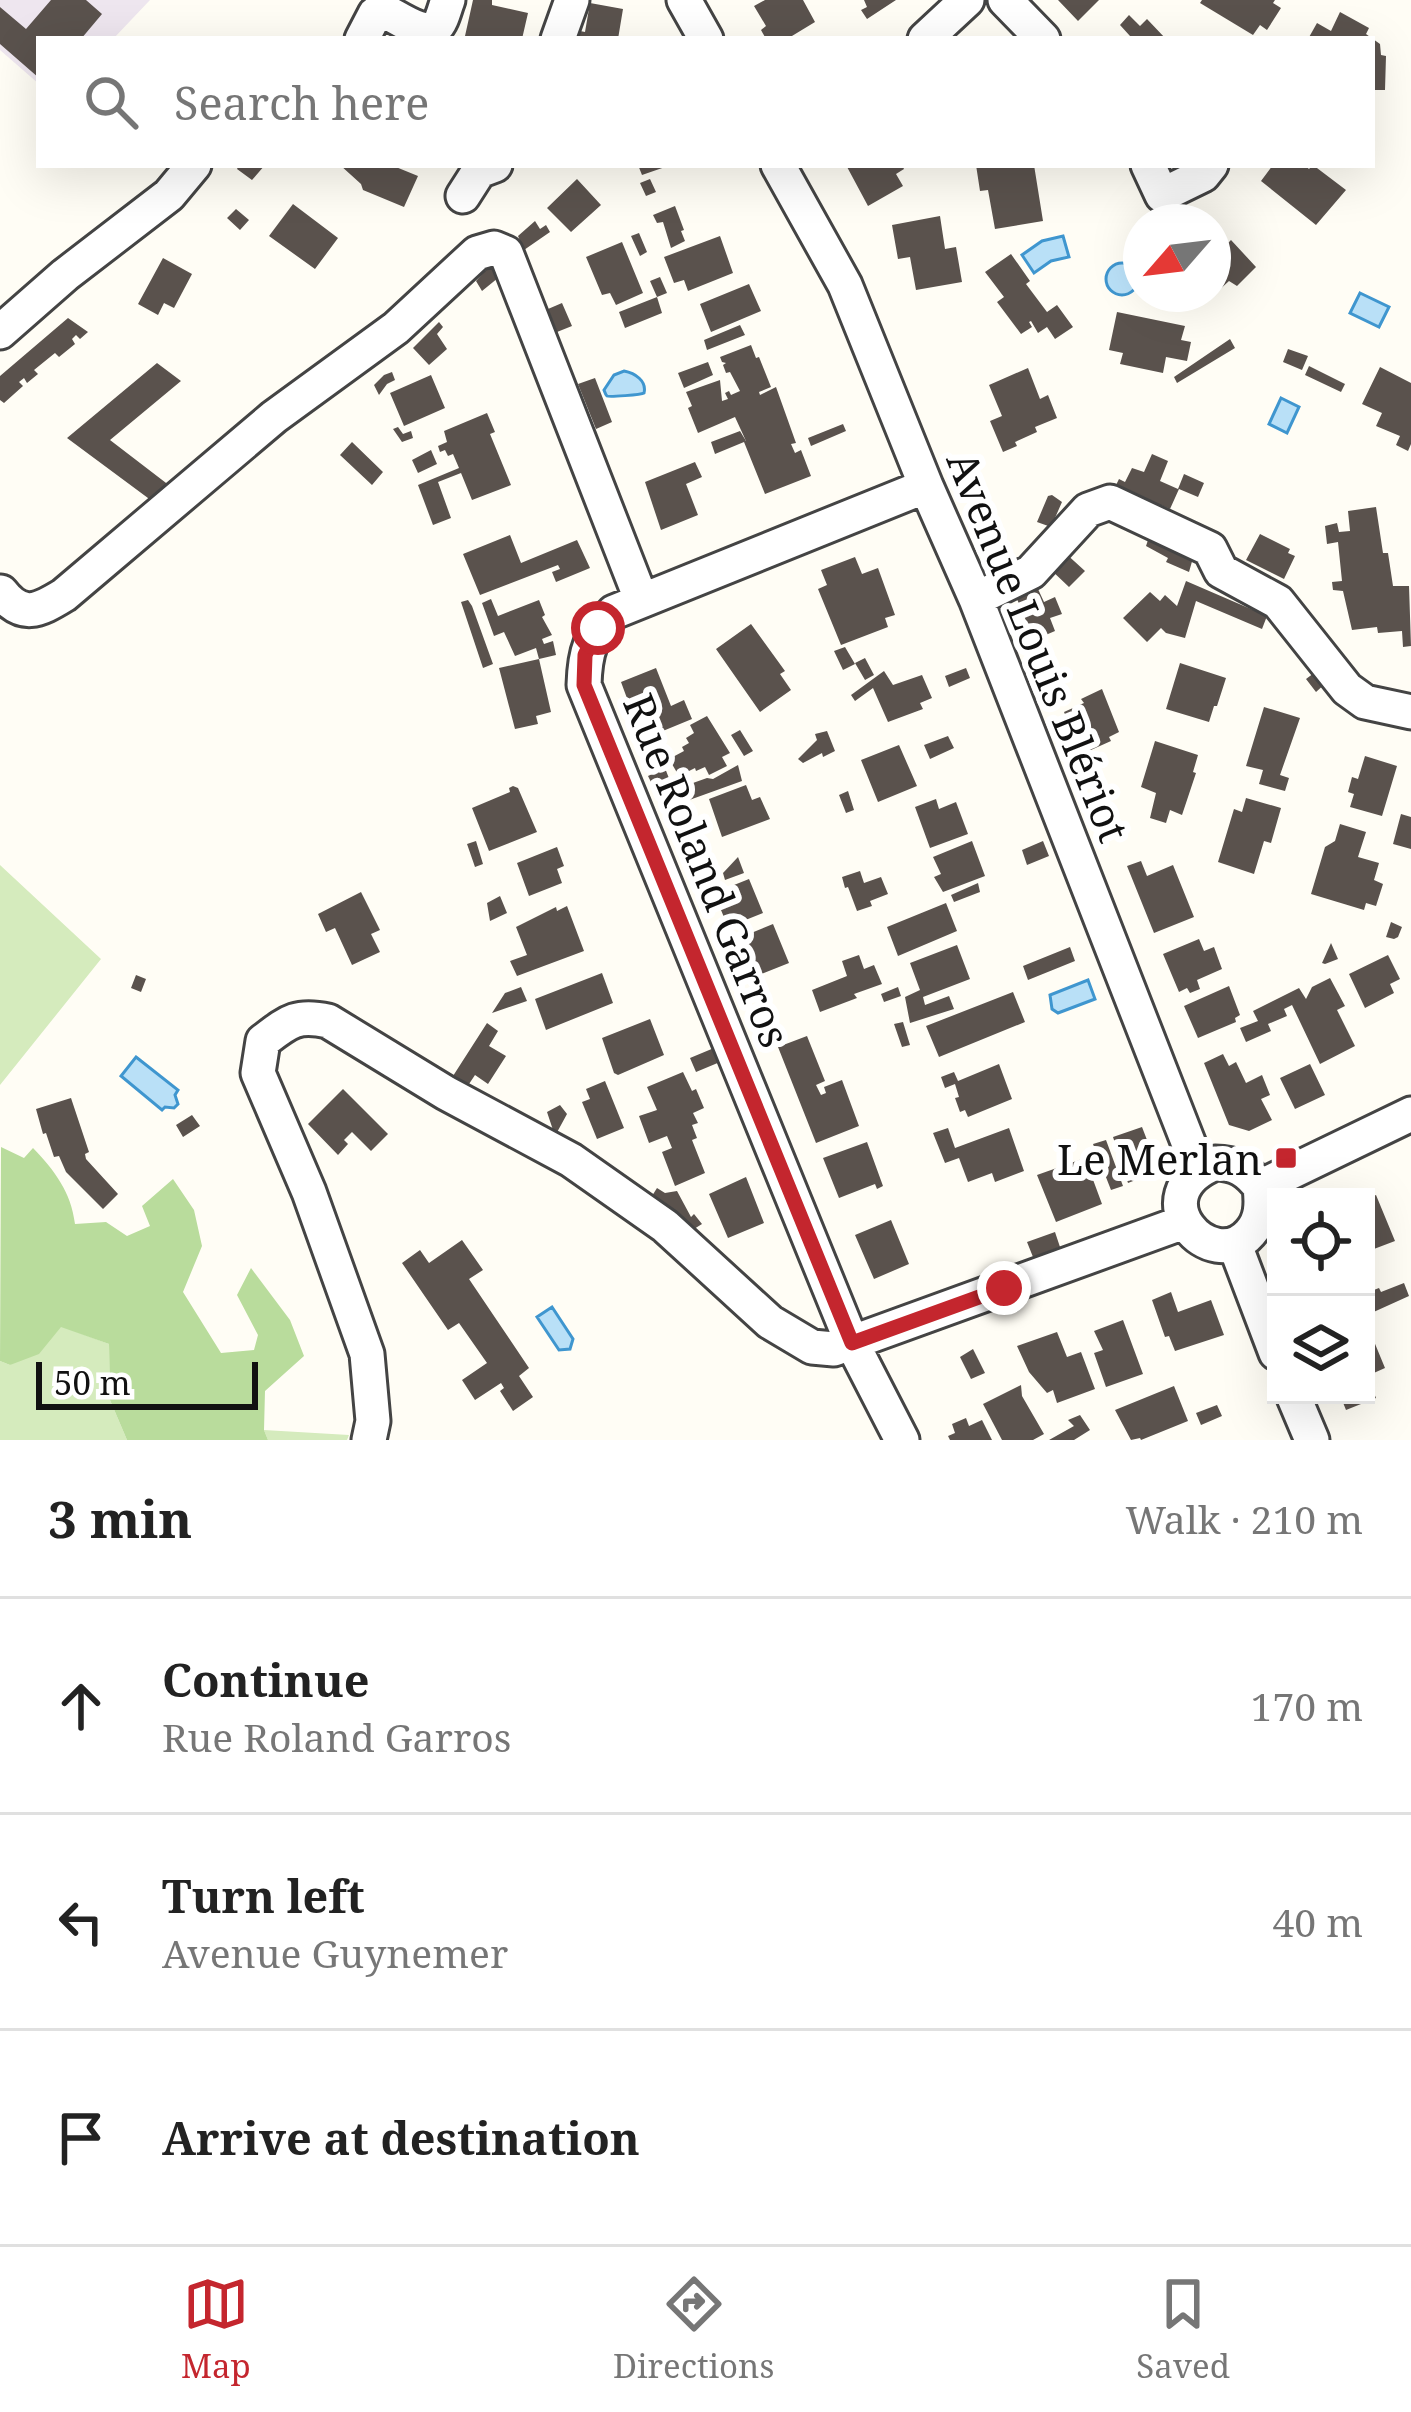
<!DOCTYPE html>
<meta charset="utf-8">
<style>
:root{--surface:#fff;--page:#f2f2f2;--text:#222;--muted:#767676;--line:#e0e0e0;--accent:#c4262e}
body{margin:0;font-family:"Noto Serif",serif;background:var(--page);color:var(--text)}
.controls{position:absolute;right:36px;bottom:36px;display:grid;overflow:hidden;border-radius:0px;box-shadow:0 12px 48px #0002}
.controls button{width:108px;height:108px;display:grid;place-items:center;padding:0;border:0;border-bottom:3px solid var(--line);background:var(--surface);color:var(--text);font:60px sans-serif}
.compass{position:absolute;left:1123px;top:204px;width:108px;height:108px;border-radius:50%;background:var(--surface);box-shadow:0 12px 48px #0002;rotate:242deg}
.scale{position:absolute;left:36px;bottom:30px;width:222px;box-sizing:border-box;padding-left:12px;border:6px solid #111;border-top:0;font-size:33px;line-height:42px;white-space:nowrap;color:#111;-webkit-text-stroke:9px #fff;paint-order:stroke}
.stop{position:absolute;width:36px;height:36px;margin:-27px;border:9px solid #c4262e;border-radius:50%;background:#fff}
.stop.end{background:#c4262e;border-color:#fff;box-shadow:0 3px 12px #0008}
.list{margin:0;padding:0;list-style:none}
h2{display:flex;justify-content:space-between;align-items:center;height:156px;margin:0;padding:0 48px;font-size:51px}
h2 small{font-size:39px;font-weight:400;color:var(--muted)}
.list li{display:grid;grid-template-columns:78px 1fr auto;gap:36px;align-items:center;box-sizing:border-box;height:216px;padding:0 48px;border-top:3px solid var(--line)}
.list b{display:block;font-size:45px;white-space:nowrap}
.list p{margin:0;font-size:39px;white-space:nowrap;color:var(--muted)}
.list em{font-size:39px;font-style:normal;color:var(--muted)}
.icon{flex:none;width:66px;height:66px;fill:none;stroke:currentColor;stroke-width:2;stroke-linecap:round;stroke-linejoin:round}
.map{position:relative;flex:none;width:1411px;height:1440px;overflow:hidden}
.search{position:absolute;background:var(--surface);box-shadow:0 12px 48px #0002;left:36px;right:36px;top:36px;height:132px;display:flex;align-items:center;gap:30px;box-sizing:border-box;padding:0 42px;border-radius:0px;color:var(--muted);font-size:45px}
.sheet{height:804px;background:var(--surface)}
nav{display:flex;justify-content:space-around;align-items:center;box-sizing:border-box;height:168px;border-top:3px solid var(--line);background:var(--surface);font-size:33px;color:var(--muted)}
nav a{display:grid;justify-items:center;gap:6px}
nav .on{color:var(--accent)}
.map>svg:first-child{display:block}
.industrial{fill:#eee6ef}
.green{fill:#d5ebbd}
.forest{fill:#b9dc9c}
.water{fill:#b9e0f7;stroke:#3f96cf;stroke-width:3}
.building{fill:#5a524d}
.lines{fill:none;stroke-linecap:round;stroke-linejoin:round}
.minor-casing{stroke:#444;stroke-width:39}
.minor{stroke:#fff;stroke-width:33}
.route{stroke:#c4262e;stroke-width:15}
.poi-dot{fill:#c4262e;stroke:#fff;stroke-width:4.5}
.labels{text-anchor:middle;dominant-baseline:central;stroke-width:12;stroke-linejoin:round;paint-order:stroke}
.street-label{font-size:42px;fill:#111;stroke:#fff}
.poi-label{font-size:42px;fill:#111;stroke:#fff;text-anchor:end}
</style>
<div class="map">
<svg width="1411" height="1440" viewBox="0 0 1411 1440">
<rect width="100%" height="100%" fill="#fffdf5"/>
<path class="industrial" d="M0,0H150L113,39H39V84L0,50Z"/>
<path class="green" d="M0,865L101,959L0,1085Z
M61,1326L109,1344L110,1400L127,1440H0V1361L10,1365Z
M264,1430L349,1435L347,1440H268Z"/>
<path class="forest" d="M1,1147L24,1158L33,1148C55,1171 71,1192 75,1224L106,1222L127,1236L150,1226L142,1206L173,1179L194,1210L202,1246L183,1292L221,1353L254,1350L258,1335L237,1295L251,1268L290,1320L304,1356L265,1391L264,1430L268,1440H127L110,1400L109,1344L61,1327L39,1354L10,1365L0,1361Z"/>
<path class="water" d="M1063,236L1069,257L1051,261L1034,273L1022,255L1042,241Z
M1106 279a16 16 0 1 1 32 0a16 16 0 1 1-32 0Z
M1360,293L1389,307L1379,327L1350,313Z
M624,371C635,373 647,381 644,393C641,395 609,397 607,396C605,394 605,392 604,390L614,375Z
M1281,398L1299,407L1287,433L1269,424Z
M1088,980L1095,999L1058,1013L1052,1009L1050,995Z
M136,1057L178,1090L175,1095L178,1104L174,1108L165,1107L162,1110L121,1076Z
M552,1307L573,1339L570,1349L559,1350L537,1317Z"/>
<path class="building" d="M51,0H86L102,14L81,39H39V78L0,44V7L26,29Z
M473,0H492V5L528,13L522,39H479L465,36Z
M765,0H803L815,22L787,39H766L761,30L766,26L754,6Z
M864,0H896L867,19L861,10L867,7Z
M1058,0H1099L1078,21Z
M1202,0H1275L1273,3L1281,8L1267,30L1260,25L1253,35L1200,3Z
M590,3L623,9L618,39H578L580,31L585,32Z
M1340,12L1369,28L1366,34L1380,44L1381,55L1386,56L1385,90H1372V39H1308L1317,23L1331,31Z
M1129,15L1140,26L1147,19L1166,39H1127L1130,36L1120,25Z
M239,165H265L252,180L237,169Z
M340,165H391L418,176L404,207L363,190L361,184Z
M638,165H668V166L642,175Z
M846,165H902L904,169L896,174L903,186L868,206Z
M976,165H1010V168L1034,165L1043,221L995,229L988,190L980,191Z
M1273,165H1304L1309,169L1313,165L1346,190L1316,225L1261,181Z
M577,179L601,205L571,232L547,208Z
M650,179L656,192L646,196L640,183Z
M293,204L338,238L315,269L269,236Z
M675,206L684,230L681,231L685,241L671,248L663,222L657,223L653,215Z
M236,209L249,220L240,230L227,218Z
M940,216L945,249L956,247L962,282L916,290L910,257L898,259L892,225Z
M535,221L540,229L546,225L550,232L524,250L518,236Z
M1213,231L1226,245L1231,240L1256,267L1237,286L1229,281L1217,292L1213,289Z
M639,233L647,252L640,256L631,236Z
M720,236L733,273L688,291L684,280L674,283L664,257Z
M622,242L643,293L616,305L610,293L602,295L586,257Z
M1011,254L1030,281L1026,284L1047,312L1057,305L1073,327L1055,339L1047,327L1038,333L1031,321L1029,322L1032,327L1021,334L997,302L1004,297L985,272Z
M163,258L192,274L174,308L164,303L158,315L138,304Z
M491,264L498,278L482,291L476,281Z
M660,277L667,293L657,297L662,313L625,328L619,312L657,297L650,281Z
M749,284L761,311L711,332L700,304Z
M562,303L572,326L557,332L548,309Z
M1117,312L1185,326L1181,340L1191,342L1187,361L1166,357L1163,373L1120,364L1123,353L1109,350Z
M68,318L88,332L80,339L76,335L72,339L75,344L59,357L55,353L34,370L38,374L27,383L24,378L19,382L23,386L4,403L0,400V376Z
M439,322L443,327L437,334L447,349L429,365L413,348Z
M740,325L745,335L707,350L704,340Z
M1230,339L1235,348L1177,383L1174,377Z
M751,345L756,358L759,357L771,387L759,392L760,395L776,387L796,443L791,444L795,453L801,450L811,476L765,494L744,442L715,454L711,442L740,431L746,441L735,417L698,433L688,408L692,406L686,392L720,380L722,401L728,399L725,393L729,391L731,395L740,391L730,372L726,373L723,365L726,363L722,362L720,357Z
M1288,349L1308,356L1302,370L1283,362Z
M708,362L713,375L684,388L678,373Z
M157,363L181,381L110,440L170,486L152,501L67,438Z
M1309,366L1345,384L1341,392L1305,375Z
M1380,367L1411,383V444L1408,451L1396,445L1400,436L1376,426L1382,413L1362,404Z
M1028,368L1040,399L1048,395L1057,418L1035,427L1037,432L1015,442L1017,446L1003,452L990,421L1002,416L989,385Z
M392,372L395,380L387,384L379,395L374,385L384,375Z
M431,375L445,408L404,426L390,393Z
M595,378L612,422L596,429L578,384Z
M487,413L495,432L490,434L511,485L472,500L461,473L438,482L451,518L433,525L418,485L459,468L453,454L448,456L445,450L440,452L438,446L447,442L444,431Z
M843,424L846,431L811,446L808,438Z
M398,427L403,434L411,431L413,438L402,442L393,429Z
M352,442L383,472L372,485L340,455Z
M431,450L437,464L418,473L412,460Z
M1152,454L1168,461L1160,481L1178,489L1184,474L1204,483L1198,497L1179,489L1170,509L1161,505L1157,513L1112,493L1119,479L1125,482L1132,468L1144,472Z
M695,462L702,477L686,484L698,515L661,530L645,482Z
M1052,495L1062,502L1051,527L1037,522L1048,496Z
M1376,507L1383,553H1388L1393,586H1409L1411,646L1403,647L1402,631L1378,633L1377,627L1352,630L1343,591L1333,590L1332,582L1342,581L1338,542L1327,544L1325,526L1337,523L1339,532L1350,531L1348,511Z
M1152,528L1195,551L1189,572L1166,562L1168,558L1146,546Z
M1260,534L1290,549L1288,553L1295,556L1284,579L1246,560Z
M510,535L521,563L577,540L590,568L556,582L552,572L560,569L558,565L480,595L463,554Z
M1063,551L1085,571L1069,587L1049,568Z
M855,557L862,574L878,568L895,615L885,618L888,627L841,645L818,589L827,585L821,570Z
M1186,581L1267,616L1262,629L1196,601L1185,638L1166,633L1161,628L1147,642L1123,618L1150,592L1160,601L1165,595L1177,606Z
M1038,589L1044,602L1055,597L1062,614L1050,618L1055,631L1034,640L1017,599Z
M491,599L498,616L539,600L545,615L542,617L552,635L542,639L544,644L553,641L556,655L539,659L536,648L515,656L504,632L494,636L482,603Z
M468,600L472,606L493,664L483,668L461,602Z
M751,624L785,671L780,674L791,690L760,712L716,649Z
M845,647L855,664L843,670L834,651Z
M865,658L874,675L865,680L855,663Z
M539,659L551,712L536,716L538,724L515,729L499,668Z
M1180,663L1226,678L1217,706H1214L1209,722L1166,709Z
M656,668L671,706L684,700L692,719L658,733L650,714L635,720L621,682Z
M966,668L970,678L949,687L945,676Z
M1318,670L1327,682L1316,692L1306,679Z
M884,671L893,685L922,675L932,698L920,703L923,709L888,722L873,688L855,701L851,695Z
M1102,689L1119,732L1109,737L1111,741L1082,754L1064,712L1084,703L1081,699Z
M1264,707L1300,718L1280,775L1289,778L1285,791L1259,784L1263,770L1246,766Z
M707,716L730,753L722,757L727,766L709,775L705,767L696,771L695,768L679,776L669,759L684,751L682,747L689,743L686,738L694,733L690,725Z
M740,730L753,751L744,756L731,735Z
M827,731L835,751L823,757L822,753L803,763L798,759L817,740L815,734Z
M948,736L954,748L930,759L924,745Z
M1155,741L1198,755L1193,772L1196,773L1182,815L1170,810L1166,823L1150,818L1156,793L1141,787Z
M899,745L917,786L878,802L861,760Z
M1365,756L1397,766L1382,816L1350,807L1354,794L1348,792L1352,777L1358,779Z
M738,765L742,781L681,803L676,789L707,778L713,779Z
M665,768L670,781L654,788L648,776Z
M746,785L752,800L760,797L770,819L722,837L709,799Z
M513,786L518,788L537,832L489,851L472,808L510,792L509,788Z
M848,791L854,810L846,813L839,795Z
M1246,798L1281,808L1271,843L1264,841L1254,874L1218,862L1234,809L1242,812Z
M936,799L939,809L956,802L968,834L930,848L915,807Z
M1401,814L1411,817V849L1393,844Z
M1340,824L1366,832L1358,857L1379,863L1374,880L1383,884L1376,906L1366,903L1364,910L1311,894L1325,847L1335,841Z
M476,841L483,864L475,867L467,844Z
M972,841L985,876L943,892L934,877L941,874L933,857Z
M1043,841L1049,856L1027,865L1022,850Z
M557,847L564,866L557,869L562,883L529,896L517,863Z
M738,857L744,873L725,880L723,873Z
M1141,861L1147,876L1173,865L1194,917L1154,933L1127,866Z
M860,871L864,883L881,877L888,894L870,901L872,906L857,911L848,887L845,888L842,877Z
M749,879L763,913L728,927L714,893Z
M978,883L980,892L954,902L951,895Z
M361,892L380,930L371,934L380,952L352,965L335,928L326,932L318,914Z
M500,896L507,913L490,921L487,903Z
M946,903L957,931L898,956L887,927Z
M567,906L584,951L517,976L510,961L527,955L516,927L556,907L557,911Z
M1391,922L1402,927L1398,937L1394,939L1386,937Z
M773,924L789,963L749,979L734,940Z
M1199,939L1204,951L1214,947L1222,969L1197,980L1200,989L1190,993L1187,988L1179,992L1163,954Z
M1331,943L1338,959L1325,964L1322,963Z
M957,945L970,979L923,997L925,1005L949,996L954,1009L910,1023L905,997L920,990L910,963Z
M1070,947L1075,961L1028,980L1023,966Z
M859,955L864,969L874,965L882,984L854,994L857,998L820,1012L812,990L847,976L842,961Z
M1388,955L1400,979L1390,984L1394,993L1365,1008L1349,974Z
M602,973L613,1003L546,1030L535,999Z
M136,975L146,979L141,992L131,988Z
M1330,978L1345,1006L1337,1010L1355,1046L1320,1064L1292,1005L1284,1009L1287,1016L1268,1024L1271,1031L1246,1042L1240,1028L1258,1021L1253,1011L1299,988L1306,999L1312,987Z
M1229,986L1240,1015L1235,1018L1236,1022L1198,1038L1184,1006Z
M521,987L527,1001L492,1013L505,993Z
M898,987L901,996L884,1002L881,994Z
M1013,992L1025,1022L939,1057L926,1026Z
M650,1019L664,1055L618,1075L614,1073L602,1038Z
M903,1022L910,1045L902,1047L894,1024Z
M487,1023L498,1031L489,1046L506,1056L488,1084L475,1075L469,1084L453,1076Z
M807,1036L825,1081L816,1085L821,1095L826,1093L824,1087L842,1080L859,1126L816,1143L778,1047Z
M714,1048L720,1062L696,1072L690,1058Z
M1223,1054L1229,1066L1236,1062L1246,1083L1262,1075L1270,1095L1261,1099L1272,1120L1249,1131L1229,1125L1204,1063Z
M999,1064L1012,1099L968,1117L965,1110L960,1112L955,1098L959,1097L955,1084L945,1088L941,1077L954,1072L958,1081Z
M1310,1064L1325,1095L1295,1109L1280,1078Z
M683,1072L692,1091L696,1089L704,1108L693,1113L698,1123L692,1125L697,1138L692,1140L705,1173L675,1186L662,1152L672,1148L667,1136L649,1143L639,1116L657,1110L647,1087Z
M605,1081L624,1128L597,1139L582,1102L590,1099L586,1089Z
M343,1089L388,1134L371,1151L352,1132L344,1140L348,1144L338,1155L308,1124Z
M71,1098L89,1152L85,1154L86,1159L118,1194L103,1209L66,1172L59,1156L54,1157L46,1133L43,1134L36,1109Z
M560,1105L567,1114L555,1136L547,1112Z
M192,1115L200,1126L183,1137L176,1125Z
M1142,1127L1159,1171L1128,1183L1113,1137Z
M948,1128L955,1148L1009,1128L1024,1171L995,1182L992,1173L968,1182L959,1158L945,1163L933,1133Z
M1106,1140L1123,1186L1111,1190L1093,1144Z
M867,1142L883,1186L877,1189L875,1184L839,1198L823,1158Z
M1085,1158L1102,1204L1056,1222L1037,1175Z
M746,1177L764,1223L728,1238L709,1194Z
M657,1188L665,1193L677,1191L691,1217L694,1214L702,1224L694,1229L652,1196Z
M1376,1195L1395,1241L1366,1252V1199Z
M891,1220L909,1264L874,1279L855,1235Z
M1055,1232L1060,1247L1033,1257L1027,1242Z
M462,1240L483,1270L469,1279L529,1368L519,1376L533,1397L513,1411L500,1391L504,1388L501,1383L475,1400L462,1380L487,1363L459,1323L448,1330L402,1263L420,1250L429,1263Z
M1404,1283L1409,1296L1367,1315L1366,1293L1379,1288L1381,1292Z
M1171,1292L1178,1312L1211,1300L1224,1335L1175,1351L1169,1336L1165,1337L1152,1300Z
M1123,1320L1143,1374L1106,1387L1094,1353L1103,1350L1094,1331Z
M1366,1322L1385,1368L1367,1376L1376,1398L1346,1410L1340,1395H1366Z
M1057,1332L1067,1357L1081,1352L1095,1389L1057,1403L1053,1390L1047,1393L1029,1372L1017,1346Z
M973,1349L985,1373L971,1379L960,1357Z
M1021,1385L1022,1396L1044,1434L1033,1440H1002L983,1404Z
M1174,1386L1188,1421L1141,1440L1140,1438L1131,1440L1115,1410Z
M1217,1405L1222,1416L1201,1425L1196,1413Z
M1080,1415L1090,1430L1074,1440H1049L1074,1426L1068,1420Z
M966,1418L969,1426L982,1420L992,1440H950L948,1436L955,1433L952,1424Z"/>
<g class="lines">
<defs>
<path id="minor" d="M684,0L706,39
M1005,0L1043,39
M362,39L375,14L382,10C395,15 424,38 436,27C442,22 445,7 448,0
M558,39L572,0
M925,39L967,0
M778,165L845,285L926,486L976,599L1199,1170
M1148,165L1162,195L1203,175L1211,165
M463,196L479,171L495,165
M0,332L65,275L169,195L194,165
M1,592C22,619 38,611 64,595L274,417L396,328L477,253L494,248L506,253L641,599
M976,599L1031,572L1088,510L1110,502L1210,549L1221,571L1278,602L1347,689L1365,702L1411,712
M1215,1163C1236,1163 1248,1171 1260,1187C1262,1204 1262,1220 1250,1233C1212,1277 1136,1196 1215,1163Z
M1260,1187L1411,1114
M1235,1245L1276,1353
M1293,1395L1312,1440
M369,1440L373,1421L367,1354L309,1192L258,1073L263,1041C288,1022 296,1014 328,1021L446,1093L571,1160L665,1226L770,1322L812,1347L834,1349L1184,1222
M902,1440L852,1343L584,685C585,651 590,636 614,612L926,486"/>
</defs>
<use href="#minor" class="minor-casing"/>
<use href="#minor" class="minor"/>
</g>
<g class="lines">
<path class="route" d="M598,628L585,655L584,685L852,1343L1004,1288"/>
</g>
<rect class="poi-dot" x="1274" y="1146" width="24" height="24" rx="6"/>
<g class="labels">
<g class="street-label">
<text transform="translate(1039 646) rotate(68)">Avenue Louis Blériot</text>
<text transform="translate(708 870) rotate(68)">Rue Roland Garros</text>
</g>
<g class="poi-label">
<text x="1262" y="1158">Le Merlan</text>
</g>
</g>
</svg>
<div class="controls">
<button><svg class="icon" aria-label="locate" viewBox="0 0 24 24"><circle cx="12" cy="12" r="6"/><path d="M12 2v4M12 18v4M2 12h4M18 12h4"/></svg></button>
<button><svg class="icon" aria-label="layers" viewBox="0 0 24 24"><path d="M12 4l9 5-9 5-9-5zM3 14l9 5 9-5"/></svg></button>
</div>
<svg class="compass" viewBox="-18 -18 36 36"><path d="M0-13l5 13h-10z" fill="#e53935"/><path d="M0 13l5-13h-10z" fill="#767676"/></svg>
<div class="scale">50 m</div>
<div class="stop" style="left:598px;top:628px"></div>
<div class="stop end" style="left:1004px;top:1288px"></div>
<div class="search"><svg class="icon" aria-label="search" viewBox="0 0 24 24"><circle cx="10" cy="10" r="6"/><path d="M15 15l6 6"/></svg>Search here</div>
</div>
<section class="sheet">
<h2>3 min<small>Walk · 210 m</small></h2>
<ul class="list">
<li><svg class="icon" aria-label="ahead" viewBox="0 0 24 24"><path d="M12 20V5M6 11l6-6 6 6"/></svg><div><b>Continue</b><p>Rue Roland Garros</p></div><em>170 m</em></li>
<li><svg class="icon" aria-label="left" viewBox="0 0 24 24"><path d="M17 20v-9H6M10 6l-5 5 5 5"/></svg><div><b>Turn left</b><p>Avenue Guynemer</p></div><em>40 m</em></li>
<li><svg class="icon" aria-label="arrive" viewBox="0 0 24 24"><path d="M6 21V4h12l-3 4 3 4H6"/></svg><div><b>Arrive at destination</b></div></li>
</ul>
</section>
<nav>
<a class="on"><svg class="icon" aria-label="map" viewBox="0 0 24 24"><path d="M3 6l6-2 6 2 6-2v14l-6 2-6-2-6 2zM9 4v14M15 6v14"/></svg>Map</a>
<a><svg class="icon" aria-label="directions" viewBox="0 0 24 24"><path d="M12 3l9 9-9 9-9-9zM9 14v-3h6M13 9l2 2-2 2"/></svg>Directions</a>
<a><svg class="icon" aria-label="saved" viewBox="0 0 24 24"><path d="M7 4h10v16l-5-4-5 4z"/></svg>Saved</a>
</nav>
